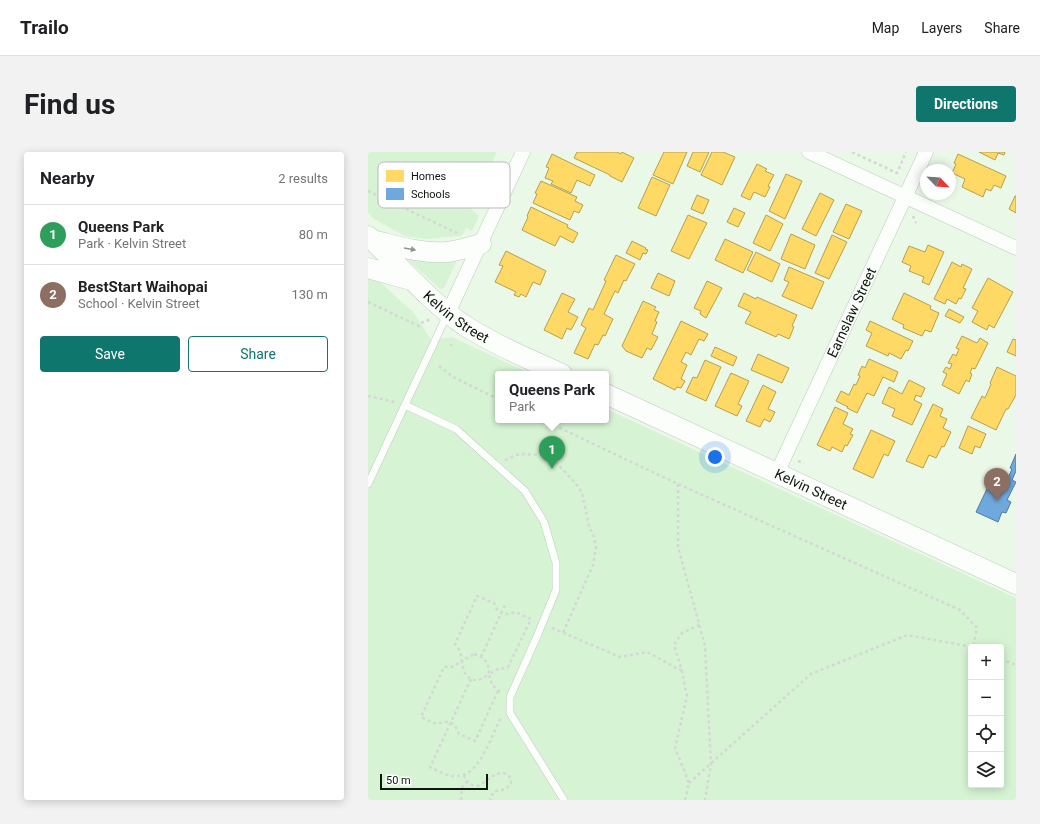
<!DOCTYPE html>
<meta charset="utf-8">
<style>
:root{--surface:#fff;--page:#f2f2f2;--text:#202124;--muted:#757577;--line:#e0e0e0;--accent:#0f766e}
body{margin:0;font-family:Roboto,sans-serif;background:var(--page);color:var(--text)}
.controls{position:absolute;right:12px;bottom:12px;display:grid;overflow:hidden;border-radius:4px;box-shadow:0 2px 10px #0003}
.controls button{width:36px;height:36px;display:grid;place-items:center;padding:0;border:0;border-bottom:1px solid var(--line);background:var(--surface);color:var(--text);font:20px sans-serif}
.compass{position:absolute;left:552px;top:12px;width:36px;height:36px;border-radius:50%;background:var(--surface);box-shadow:0 2px 10px #0003;rotate:115deg}
.scale{position:absolute;left:12px;bottom:10px;width:108px;box-sizing:border-box;padding-left:4px;border:2px solid #0e170e;border-top:0;font-size:11px;line-height:14px;white-space:nowrap;color:#0e170e;-webkit-text-stroke:3px #fff;paint-order:stroke}
.you{position:absolute;left:347px;top:305px;width:14px;height:14px;margin:-10px;border:3px solid #fff;border-radius:50%;background:#1a73e8;box-shadow:0 0 0 6px #1a73e833}
.badge{display:grid;place-items:center;width:26px;height:26px;border-radius:50%;background:var(--accent);color:#fff;font-size:13px;font-weight:700}
.pin{position:absolute;translate:-50% -33px;filter:drop-shadow(0 1px 2px #0008)}
.pin::after{content:'';position:absolute;top:21px;width:14px;height:12px;background:inherit;clip-path:polygon(0 0,100% 0,50% 100%)}
.popup{position:absolute;left:127px;top:219px;width:114px;height:52px;box-sizing:border-box;display:grid;place-content:center;border-radius:4px;background:var(--surface);filter:drop-shadow(0 1px 3px #0005);font-size:13px;white-space:nowrap;color:var(--muted)}
.popup b{font-size:15px;color:var(--text)}
.popup::after{content:'';position:absolute;left:50%;top:100%;margin-left:-8px;border:8px solid transparent;border-top-color:var(--surface)}
.list{margin:0;padding:0;list-style:none}
h2{display:flex;justify-content:space-between;align-items:center;height:52px;margin:0;padding:0 16px;font-size:17px}
h2 small{font-size:13px;font-weight:400;color:var(--muted)}
.list li{display:grid;grid-template-columns:26px 1fr auto;gap:12px;align-items:center;box-sizing:border-box;height:60px;padding:0 16px;border-top:1px solid var(--line)}
.list b{display:block;font-size:15px;white-space:nowrap}
.list p{margin:0;font-size:13px;white-space:nowrap;color:var(--muted)}
.list em{font-size:13px;font-style:normal;color:var(--muted)}
.actions{display:flex;gap:8px;padding:12px 16px}
.actions a{flex:1;padding:9px 0;border:1px solid var(--accent);border-radius:4px;text-align:center;font-size:14px;color:var(--accent)}
.actions .main{background:var(--accent);color:#fff}
.icon{flex:none;width:22px;height:22px;fill:none;stroke:currentColor;stroke-width:2;stroke-linecap:round;stroke-linejoin:round}
.map{position:relative;flex:none;width:648px;height:648px;overflow:hidden;border-radius:4px}
header{display:flex;align-items:center;gap:24px;box-sizing:border-box;height:56px;padding:0 20px;background:var(--surface);border-bottom:1px solid var(--line)}
header strong{font-size:19px}
nav{display:flex;gap:22px;margin-inline-start:auto;font-size:14px}
.intro{display:flex;align-items:center;justify-content:space-between;box-sizing:border-box;height:96px;padding:0 24px}
h1{margin:0;font-size:28px}
.button{padding:10px 18px;border-radius:4px;background:var(--accent);color:#fff;font-size:14px;font-weight:700}
main{display:flex;gap:24px;padding:0 24px}
aside{flex:1;background:var(--surface);border-radius:4px;box-shadow:0 2px 10px #0003}
.map>svg:first-child{display:block}
.green{fill:#d6f4d4;fill-rule:evenodd}
.homes{fill:#ffd966;stroke:#b79f4c}
.schools{fill:#6fa8dc;stroke:#527c9e}
.lines{fill:none;stroke-linecap:round;stroke-linejoin:round}
.service-casing{stroke:#bec9bd;stroke-width:8}
.minor-casing{stroke:#bec9bd;stroke-width:15}
.secondary-casing{stroke:#bec9bd;stroke-width:21}
.path{stroke:#d4d8d4;stroke-width:2.5;stroke-dasharray:3 3;stroke-linecap:butt}
.service{stroke:#fcfefc;stroke-width:7}
.minor{stroke:#fcfefc;stroke-width:14}
.secondary{stroke:#fcfefc;stroke-width:20}
.oneway{fill:#919691}
.labels{text-anchor:middle;dominant-baseline:central;stroke-width:4;stroke-linejoin:round;paint-order:stroke}
.street-label{font-size:14px;fill:#0e170e;stroke:#fff}
.key{fill:#fff;stroke:#b7b9b7;stroke-width:1}
.key-label{font-size:11px;fill:#0e170e}
</style>
<header>
<strong>Trailo</strong>
<nav><a>Map</a><a>Layers</a><a>Share</a></nav>
</header>
<div class="intro"><h1>Find us</h1><a class="button">Directions</a></div>
<main>
<aside>
<h2>Nearby<small>2 results</small></h2>
<ul class="list">
<li><span class="badge" style="background:#2e9e5b">1</span><div><b>Queens Park</b><p>Park · Kelvin Street</p></div><em>80 m</em></li>
<li><span class="badge" style="background:#8d6e63">2</span><div><b>BestStart Waihopai</b><p>School · Kelvin Street</p></div><em>130 m</em></li>
</ul>
<div class="actions"><a class="main">Save</a><a>Share</a></div>
</aside>
<div class="map">
<svg width="648" height="648" viewBox="0 0 648 648">
<rect width="100%" height="100%" fill="#eaf8e8"/>
<path class="green" d="M0,0H129L103,57L111,64L104,79L98,76L94,84L57,87L37,84L6,67L0,61Z
M43,105L89,108L76,136L72,137L40,108Z
M0,126L13,131L46,161L63,188L84,185L163,222H130V268H238V257L648,446V648H0ZM603,495H633V633H603Z"/>
<path class="homes" d="M209,0H249L253,2L254,0L266,6L254,30L242,24V23L206,6Z
M296,0H319L305,32L285,23Z
M325,0H341L332,20L319,14Z
M344,0H355L367,5L354,33L333,23Z
M611,0H637L636,3L630,1L627,8Z
M184,2L227,23L222,34L209,28L203,41L183,32L185,29L177,26L181,16L178,15Z
M590,2L638,24L633,36L626,33L623,39L618,37L615,45L594,35L597,27L584,21L588,12L586,11Z
M389,12L399,17L397,19L406,23L400,34L402,35L397,45L386,40L382,48L373,44Z
M418,22L434,29L417,67L401,59Z
M284,25L302,33L288,64L270,56Z
M173,29L209,45L207,49L215,53L211,61L206,59L202,68L165,51L169,42L167,41Z
M452,41L466,48L448,84L434,77Z
M329,43L341,48L335,62L323,57Z
M647,44H648V61L641,57Z
M478,52L494,59L481,87L465,80Z
M163,55L200,73L199,75L210,81L205,91L192,84L187,94L154,78L160,65L159,64Z
M366,56L377,61L370,75L359,70Z
M320,63L339,71L321,107L303,99Z
M398,63L415,72L402,99L385,91Z
M423,82L447,93L437,117L413,107Z
M464,83L479,90L461,127L447,121Z
M357,87L385,100L375,121L347,108Z
M264,89L278,96L277,97L280,98L278,102L275,101L272,108L258,101Z
M560,93L576,100L561,133L554,130L556,125L541,119L543,114L534,110L541,94L557,100Z
M138,99L178,119L172,133L165,130L158,145L153,142L151,145L146,143L148,140L127,130L135,114L131,113Z
M388,100L412,112L404,130L379,118Z
M248,103L267,112L258,129L256,128L250,141L247,139L236,162L245,167L237,184L235,183L230,193L227,192L220,207L206,201L218,176L213,173L221,156L225,158L238,129L236,128Z
M584,110L593,115L594,112L604,117L595,136L598,137L593,147L591,146L588,152L579,147L577,152L566,147Z
M421,115L456,130L444,157L414,144L421,130L416,128Z
M290,121L307,129L301,144L283,136Z
M620,126L645,140L626,176L621,173L619,178L604,170L610,159L604,156Z
M339,129L354,136L338,166L332,162L333,159L326,156Z
M194,141L207,147L200,160L210,165L203,178L199,176L194,187L176,178Z
M376,141L388,147L389,145L429,163L424,174L426,175L421,187L410,182L408,185L377,171L383,160L370,154Z
M536,141L563,154L562,157L571,161L563,180L557,178L554,184L535,176L536,173L524,167Z
M275,149L288,155L286,158L291,160L287,169L289,170L284,182L290,185L283,198L279,196L274,206L258,199L254,194Z
M581,157L596,165L592,171L577,164Z
M313,169L340,182L336,189L331,187L323,203L318,200L313,210L319,213L313,227L317,229L313,236L309,235L307,238L285,227Z
M502,169L545,189L540,199L538,198L533,207L521,201L520,204L498,194L504,181L498,178Z
M594,184L609,191L612,186L620,191L607,217L604,216L602,221L604,222L601,230L598,228L591,242L574,233L579,222L575,220L578,215L582,217L584,212L580,211L585,202L588,204L591,197L588,196Z
M645,187L648,188V204L639,200Z
M347,195L369,205L365,214L343,204Z
M390,202L421,216L414,231L383,218Z
M501,207L530,220L526,230L515,225L506,244L499,241L489,261L479,256L480,255L468,249L473,239L481,243L486,232L488,233L492,224L490,223L494,214L497,216Z
M337,208L353,215L338,249L318,240L325,225L329,226Z
M629,215L648,224V243L640,257H638L628,278L603,266L614,244L617,246L623,232L622,231Z
M363,221L381,229L370,252L374,254L369,264L347,254Z
M541,228L557,236L553,245L548,243L546,248L554,252L544,273L524,264L527,257L514,251L521,235L534,242Z
M395,233L408,240L400,257L407,260L402,270L396,267L392,275L378,269Z
M565,252L575,257L572,264L579,267L575,276L583,280L576,295L574,294L568,306L561,303L555,316L538,309Z
M467,255L480,261L475,272L485,277L482,282L485,283L479,294L477,293L474,300L464,295L462,299L449,293Z
M600,274L618,282L612,296L607,294L604,302L591,296Z
M503,278L527,289L520,304L516,302L505,326L485,317Z"/>
<path class="schools" d="M648,302V319L644,328L648,330L639,348L643,350L638,361L634,360L630,370L608,360L627,320L640,326L644,317L642,316Z"/>
<g class="lines">
<defs>
<path id="service" d="M37,253L88,277L157,339L176,370L188,411V438L170,482L142,545V561L196,648
M0,332L79,163"/>
<g id="minor">
<path d="M441,0L648,96"/>
<path d="M80,161L155,0"/>
<path id="s1" d="M409,321L558,0"/>
</g>
<g id="secondary">
<path id="s2" d="M0,84C31,113 61,149 96,173C127,193 161,207 194,222"/>
<path d="M4,88C29,94 53,102 79,100C90,99 102,95 113,92"/>
<path d="M0,116L43,128"/>
<path id="s3" d="M238,242L648,432"/>
</g>
</defs>
<use href="#service" class="service-casing"/>
<use href="#minor" class="minor-casing"/>
<use href="#secondary" class="secondary-casing"/>
<path class="path" d="M484,0L529,21L538,0
M0,39L89,81
M545,64L548,71
M0,150L51,174L53,171L63,167
M83,192V194
M71,214L85,225L130,247
M0,244L27,250
M175,268L310,332L592,458L609,476L605,495
M137,308L151,302L176,303L185,307L209,333L214,341L221,374L226,385L228,395L225,413L195,481
M430,309L436,311
M310,332V395L337,494L343,612L337,648
M184,476L252,505L279,500L314,519
M106,502C117,506 121,510 121,522C107,534 95,527 94,509Z
M113,505L137,453
M633,507L648,513
M103,527L62,615C72,620 84,627 95,623C113,618 125,581 133,565
M130,539L107,589L91,582C86,569 81,568 68,572L53,565L76,515H84L94,509L92,499L87,492L109,444L126,451C130,462 136,464 147,460L163,467L139,517
M132,540L124,533L121,522L132,516L140,517
M96,623C99,631 101,633 110,634L128,622L136,621L142,625L143,631C139,638 135,638 127,639L123,644L122,648
M321,631L443,522L539,483L605,495
M93,648L94,636L98,630
M317,648L321,631L307,596L319,544L314,519L306,493L314,481L331,473"/>
<use href="#service" class="service"/>
<use href="#minor" class="minor"/>
<use href="#secondary" class="secondary"/>
</g>
<defs><path id="oneway-solid" d="M-6-.8H1V-3.2L6.5 0L1 3.2V.8H-6Z"/></defs>
<use class="oneway" href="#oneway-solid" transform="translate(42 97) rotate(10)"/>
<g class="labels">
<g class="street-label">
<text stroke="none"><textPath href="#s1" startOffset="177">Earnslaw Street</textPath></text>
<text stroke="none"><textPath href="#s2" startOffset="120">Kelvin Street</textPath></text>
<text stroke="none"><textPath href="#s3" startOffset="226">Kelvin Street</textPath></text>
</g>
</g>
<rect x="10" y="10" width="132" height="46" rx="6" class="key"/>
<rect x="18" y="18" width="18" height="12" fill="#ffd966"/>
<rect x="18" y="36" width="18" height="12" fill="#6fa8dc"/>
<g class="key-label">
<text x="43" y="28">Homes</text>
<text x="43" y="46">Schools</text>
</g>
</svg>
<div class="controls">
<button>+</button>
<button>−</button>
<button><svg class="icon" aria-label="locate" viewBox="0 0 24 24"><circle cx="12" cy="12" r="6"/><path d="M12 2v4M12 18v4M2 12h4M18 12h4"/></svg></button>
<button><svg class="icon" aria-label="layers" viewBox="0 0 24 24"><path d="M12 4l9 5-9 5-9-5zM3 14l9 5 9-5"/></svg></button>
</div>
<svg class="compass" viewBox="-18 -18 36 36"><path d="M0-13l5 13h-10z" fill="#e53935"/><path d="M0 13l5-13h-10z" fill="#757577"/></svg>
<div class="scale">50 m</div>
<div class="you"></div>
<div class="pin badge" style="left:184px;top:317px;background:#2e9e5b">1</div>
<div class="popup"><b>Queens Park</b>Park</div>
<div class="pin badge" style="left:629px;top:349px;background:#8d6e63">2</div>
</div>
</main>
